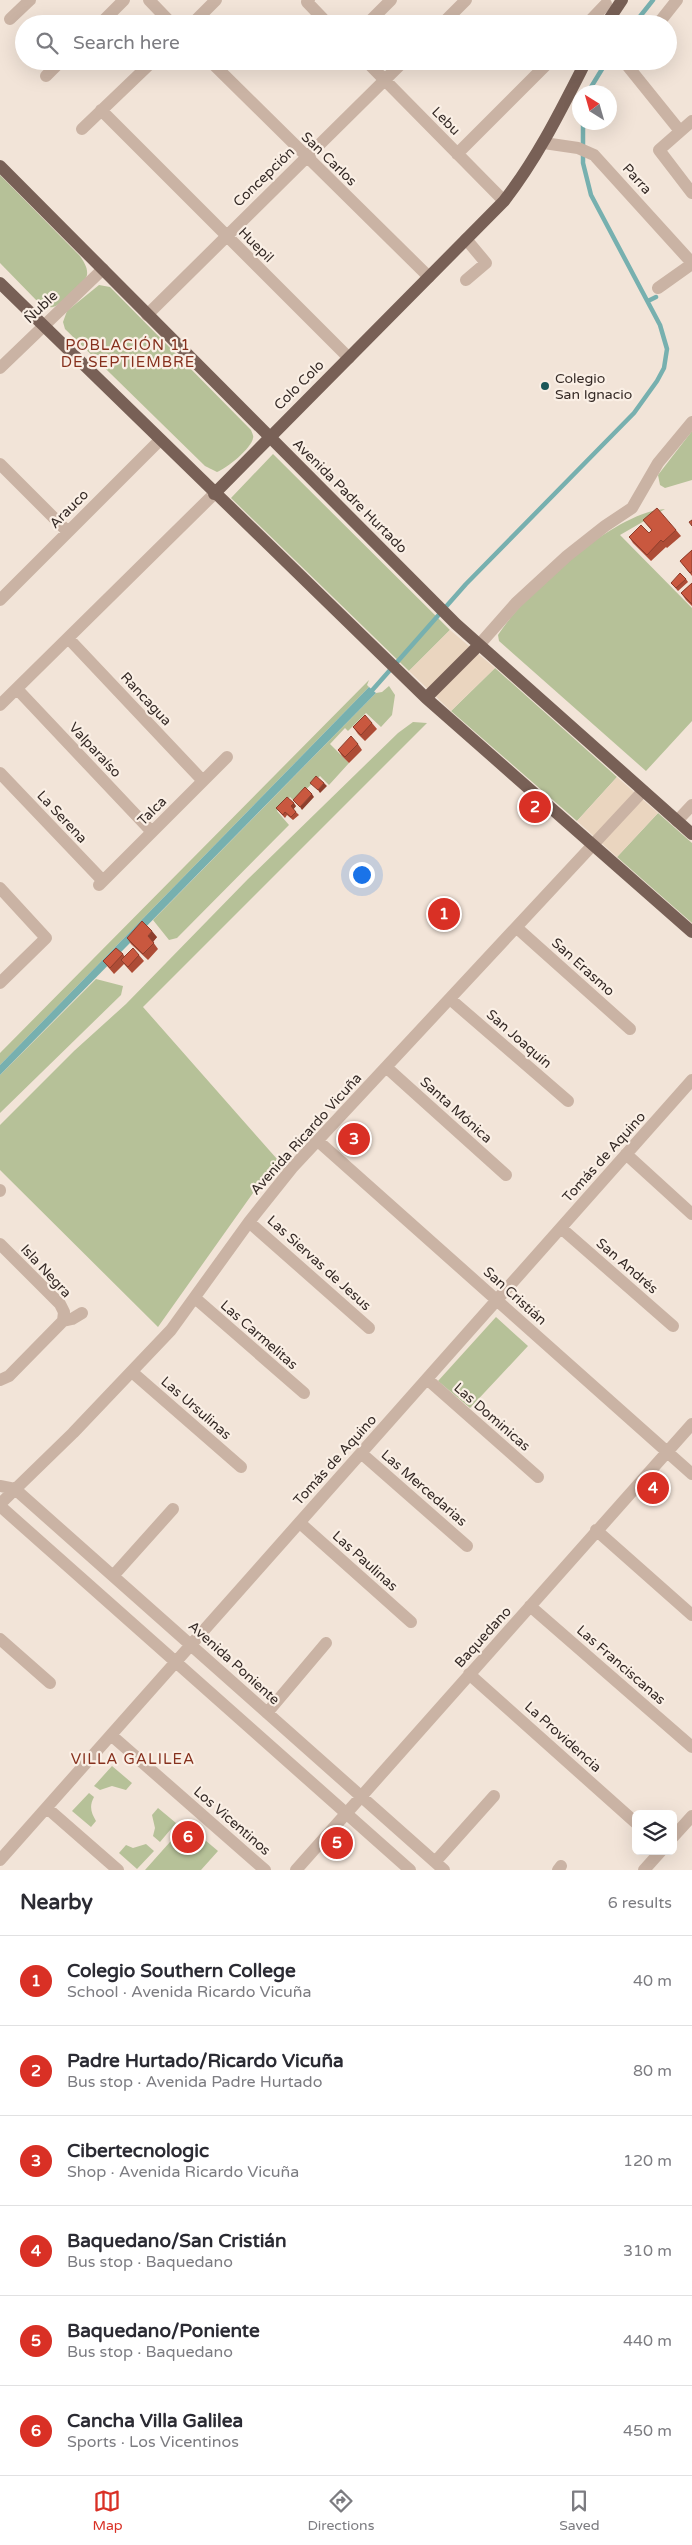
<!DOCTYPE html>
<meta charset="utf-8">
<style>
:root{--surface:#fff;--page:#f7f7f7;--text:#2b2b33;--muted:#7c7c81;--line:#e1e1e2;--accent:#d93025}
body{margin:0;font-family:"Varela Round",sans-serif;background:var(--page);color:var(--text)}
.controls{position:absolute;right:15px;bottom:15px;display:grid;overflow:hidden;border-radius:8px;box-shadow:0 5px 20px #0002}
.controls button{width:45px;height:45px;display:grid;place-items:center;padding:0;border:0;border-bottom:1px solid var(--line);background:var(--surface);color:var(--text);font:25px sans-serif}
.compass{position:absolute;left:572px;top:85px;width:45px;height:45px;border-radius:50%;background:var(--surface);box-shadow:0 5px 20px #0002;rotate:323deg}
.you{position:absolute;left:361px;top:874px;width:18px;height:18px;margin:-12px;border:4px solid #fff;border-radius:50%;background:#1a73e8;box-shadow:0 0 0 8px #1a73e833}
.badge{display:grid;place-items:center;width:32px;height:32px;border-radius:50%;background:var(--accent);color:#fff;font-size:16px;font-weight:700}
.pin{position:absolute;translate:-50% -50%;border:2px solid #fff;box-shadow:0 1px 5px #0006}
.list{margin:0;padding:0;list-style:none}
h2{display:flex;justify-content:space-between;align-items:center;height:65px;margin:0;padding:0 20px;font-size:21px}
h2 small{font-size:16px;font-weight:400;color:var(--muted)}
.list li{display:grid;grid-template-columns:32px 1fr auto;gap:15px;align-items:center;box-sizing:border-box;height:90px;padding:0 20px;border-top:1px solid var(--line)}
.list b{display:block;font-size:19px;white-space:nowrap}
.list p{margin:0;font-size:16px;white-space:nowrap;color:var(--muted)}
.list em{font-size:16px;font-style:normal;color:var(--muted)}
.icon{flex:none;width:28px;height:28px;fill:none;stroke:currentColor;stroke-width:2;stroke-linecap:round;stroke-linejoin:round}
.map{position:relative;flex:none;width:692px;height:1870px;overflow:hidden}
.search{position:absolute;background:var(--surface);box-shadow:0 5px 20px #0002;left:15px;right:15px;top:15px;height:55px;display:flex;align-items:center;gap:12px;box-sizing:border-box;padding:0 18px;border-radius:28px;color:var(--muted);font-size:19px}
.sheet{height:605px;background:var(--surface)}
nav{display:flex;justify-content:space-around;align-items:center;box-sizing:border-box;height:70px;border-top:1px solid var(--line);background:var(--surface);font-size:14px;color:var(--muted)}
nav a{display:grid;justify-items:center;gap:2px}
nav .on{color:var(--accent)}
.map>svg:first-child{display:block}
.green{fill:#b6c198}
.plaza{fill:#ead5bf}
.water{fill:#77b0af}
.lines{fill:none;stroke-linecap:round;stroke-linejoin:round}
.stream{stroke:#77b0af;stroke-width:4.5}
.minor{stroke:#cab3a4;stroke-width:12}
.major{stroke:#786056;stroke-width:12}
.wall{fill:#ad4c36}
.shaded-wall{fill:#8d3e2c}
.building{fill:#c9583f;stroke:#8d3e2c}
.poi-dot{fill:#1b5758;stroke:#faefe5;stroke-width:2}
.labels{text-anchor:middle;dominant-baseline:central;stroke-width:4.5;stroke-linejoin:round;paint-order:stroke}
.street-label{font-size:14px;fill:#352a26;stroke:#faefe5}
.poi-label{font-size:14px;fill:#352a26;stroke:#faefe5;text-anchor:start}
.neighbourhood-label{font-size:15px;letter-spacing:1px;fill:#86301d;stroke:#faefe5}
</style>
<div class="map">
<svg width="692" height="1870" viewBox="0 0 692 1870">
<rect width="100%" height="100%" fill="#f2e4d8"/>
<path class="green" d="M0,175L80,256C84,262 88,268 87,275C86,282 60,306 53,307C47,308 42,305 38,302L0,263Z
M99,285L110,287L251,430C252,433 254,436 253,438C252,448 226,469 217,472L205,466L65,329L63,322L67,311Z
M692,431V480L665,488L660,485L658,475Z
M273,454L450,630L409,671L231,498Z
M665,509L620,535L692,608V721L646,771L499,641L498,635C525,593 614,512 665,509Z
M495,668L617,777L577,821L451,711Z
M369,680L367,685L369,687L0,1065V1053Z
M389,686L395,695L392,715L381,727L366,713L348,731L345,728L330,744L349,763L329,785L320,776L294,801L290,797L277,811L289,825L177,938L169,940L153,920L376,693L382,692Z
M413,722L427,723L143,1007L277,1159L158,1327L0,1170V1125L74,1051L126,1004L248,879L398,733Z
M658,813L692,843V923L617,857Z
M96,979L123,986L121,995L0,1113V1075Z
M496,1317L528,1346L470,1408L438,1381Z
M112,1766L132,1783L126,1790L112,1786L100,1790L94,1786Z
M89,1793L94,1797C89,1806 91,1813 96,1821L91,1827L72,1811Z
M158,1808L176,1823L160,1842L153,1836L155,1828L152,1815Z
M186,1824L218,1851L201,1870H145Z
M146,1844L154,1851L137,1869L119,1853L126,1845L133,1848Z"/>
<path class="plaza" d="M450,630L495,668L451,711L409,671Z
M617,777L658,813L617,857L577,821Z"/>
<path class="water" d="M369,687L376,693L0,1075V1065Z"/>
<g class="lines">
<path class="stream" d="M634,24L653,0
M588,92L607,61
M648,301L656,297
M368,695L466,584L634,413L657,381L664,368L667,349L660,325L591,195L583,163V122"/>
<path class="minor" d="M149,0L172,24
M309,0L307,2L328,24
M10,19L30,0
M100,24L124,0
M192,24L216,0
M367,24L391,0
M442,24L466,0
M587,24L606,4
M658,24L677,0
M210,61L429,277
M366,61L504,201
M628,61L626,64L680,131
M46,76L61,61
M101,110L349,358
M692,121L659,150L692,193
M82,129L153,61
M544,143L578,148L594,155L692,263
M457,154L550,61
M466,239L486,263L466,280
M658,288L692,264
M147,315L404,61
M0,368L103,269
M0,464L68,532
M0,600L160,440
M68,638L203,781
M479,645L516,603L567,556L605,526L632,508L658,463L692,422
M17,689L152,832
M0,705L214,494
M0,773L103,881
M677,821L692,805
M99,885L227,757
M0,888L46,938L0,983
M517,928L630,1029
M450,999L568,1101
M386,1067L506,1175
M318,1141L692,1474
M626,1154L692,1214
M0,1191V1190
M249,1222L369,1328
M561,1228L673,1326
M0,1244L60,1304L64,1312L63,1321
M195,1298L304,1393
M132,1372L241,1467
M427,1379L538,1477
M0,1380L9,1376L63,1321L72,1319L82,1313
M361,1453L467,1546
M0,1486L15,1489L444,1870
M0,1504L73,1433L171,1330L249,1222L292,1168L643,791
M0,1506L410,1870
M300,1523L411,1622
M596,1530L692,1615
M113,1576L173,1509
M530,1606L692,1747
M0,1639L50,1683
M469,1674L636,1823
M267,1713L326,1643
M111,1735L265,1870
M47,1808L118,1870
M673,1837L692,1816
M0,1860L692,1080
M435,1862L494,1796
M296,1870L692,1424
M558,1870L561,1866
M644,1870L661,1851"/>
<path class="major" d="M606,24L622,0
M0,166L456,624L692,834
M0,283L426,698L692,932
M214,494L504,201C538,157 561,110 586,61
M426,698L479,645"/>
</g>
<path class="wall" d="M643,520L676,530L681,536L667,548L666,547L651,561L633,543L629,537L649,533L652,531Z
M692,550V576L680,561Z
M686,579L688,582L678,591L671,583Z
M692,583V606L686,600L681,593Z
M372,723L377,729L365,741L358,734L353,727Z
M358,744L362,750L349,763L342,756L338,750Z
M296,806L293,809L299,815L293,820L287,815L285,818L276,808Z
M157,937L153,942L158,949L148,960L131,944L127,938Z
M123,954L125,957L139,955L144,961L132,973L124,964L114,974L108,967L103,961Z"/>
<path class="shaded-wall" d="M324,783L327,786L320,793L318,790Z
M312,794L314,797L302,810L300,807Z
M294,803L296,806L293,810L291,806Z
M152,931L157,937L152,943L148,936Z"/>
<path class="building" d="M657,508L676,530L663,542L661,540L647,555L629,537L641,525L649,533L652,530L643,520Z
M692,520V526L689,522Z
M692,550V571L690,573L680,561Z
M680,573L686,579L676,588L671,583Z
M692,583V604L681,593Z
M365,715L372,723L361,735L353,727Z
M351,736L358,744L345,757L338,750Z
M316,776L324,783L318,790L310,783Z
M305,787L312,794L300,807L293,800Z
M287,797L294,803L291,806L296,812L291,817L285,812L283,815L276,808Z
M142,921L152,931L148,936L154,943L143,954L127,938Z
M116,948L123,954L110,968L103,961Z
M133,948L139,955L128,967L121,960Z"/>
<circle class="poi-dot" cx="545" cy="386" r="5"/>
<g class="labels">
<g class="street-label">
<text transform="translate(446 121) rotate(45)">Lebu</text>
<text transform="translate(329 159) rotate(44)">San Carlos</text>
<text transform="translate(264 177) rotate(-44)">Concepción</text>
<text transform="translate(637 179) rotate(48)">Parra</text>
<text transform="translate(256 245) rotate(45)">Huepil</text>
<text transform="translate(41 307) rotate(-43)">Ñuble</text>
<text transform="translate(299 385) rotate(-45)">Colo Colo</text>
<text transform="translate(350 496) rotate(45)">Avenida Padre Hurtado</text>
<text transform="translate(69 509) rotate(-45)">Arauco</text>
<text transform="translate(146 699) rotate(47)">Rancagua</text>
<text transform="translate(95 750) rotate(47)">Valparaíso</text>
<text transform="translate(152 811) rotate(-45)">Talca</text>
<text transform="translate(62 817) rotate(47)">La Serena</text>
<text transform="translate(583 967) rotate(42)">San Erasmo</text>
<text transform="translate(519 1039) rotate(41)">San Joaquín</text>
<text transform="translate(456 1110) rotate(42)">Santa Mónica</text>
<text transform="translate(306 1134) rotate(-48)">Avenida Ricardo Vicuña</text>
<text transform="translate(604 1157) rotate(-48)">Tomás de Aquino</text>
<text transform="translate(319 1263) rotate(42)">Las Siervas de Jesus</text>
<text transform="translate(627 1266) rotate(41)">San Andrés</text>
<text transform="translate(46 1271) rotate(47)">Isla Negra</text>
<text transform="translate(515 1296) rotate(42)">San Cristián</text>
<text transform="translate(259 1335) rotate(41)">Las Carmelitas</text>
<text transform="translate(196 1408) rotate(41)">Las Ursulinas</text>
<text transform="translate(492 1417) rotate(41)">Las Dominicas</text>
<text transform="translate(335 1460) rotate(-48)">Tomás de Aquino</text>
<text transform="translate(424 1488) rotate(41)">Las Mercedarias</text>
<text transform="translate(365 1561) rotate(42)">Las Paulinas</text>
<text transform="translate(483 1637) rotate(-48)">Baquedano</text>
<text transform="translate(234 1663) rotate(42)">Avenida Poniente</text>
<text transform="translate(621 1665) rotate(41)">Las Franciscanas</text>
<text transform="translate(563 1737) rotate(42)">La Providencia</text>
<text transform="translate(232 1821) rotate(41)">Los Vicentinos</text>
</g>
<g class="poi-label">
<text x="555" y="378">Colegio<tspan x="555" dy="16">San Ignacio</tspan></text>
</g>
<g class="neighbourhood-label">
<text x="128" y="345">POBLACIÓN 11<tspan x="128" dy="17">DE SEPTIEMBRE</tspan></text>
<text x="133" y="1759">VILLA GALILEA</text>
</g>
</g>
</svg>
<div class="controls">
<button><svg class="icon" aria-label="layers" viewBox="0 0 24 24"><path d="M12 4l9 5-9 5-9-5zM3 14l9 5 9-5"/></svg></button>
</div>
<svg class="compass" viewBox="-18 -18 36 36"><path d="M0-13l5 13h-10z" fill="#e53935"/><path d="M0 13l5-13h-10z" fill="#7c7c81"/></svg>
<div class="you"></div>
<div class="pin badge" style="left:444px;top:914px">1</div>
<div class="pin badge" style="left:535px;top:807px">2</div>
<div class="pin badge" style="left:354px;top:1139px">3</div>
<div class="pin badge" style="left:653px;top:1488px">4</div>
<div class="pin badge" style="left:337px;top:1843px">5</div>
<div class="pin badge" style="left:188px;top:1837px">6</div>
<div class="search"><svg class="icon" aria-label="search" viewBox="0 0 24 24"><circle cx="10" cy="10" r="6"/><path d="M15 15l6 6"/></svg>Search here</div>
</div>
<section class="sheet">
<h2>Nearby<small>6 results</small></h2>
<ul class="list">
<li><span class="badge">1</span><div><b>Colegio Southern College</b><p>School · Avenida Ricardo Vicuña</p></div><em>40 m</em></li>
<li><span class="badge">2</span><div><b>Padre Hurtado/Ricardo Vicuña</b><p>Bus stop · Avenida Padre Hurtado</p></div><em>80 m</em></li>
<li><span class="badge">3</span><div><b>Cibertecnologic</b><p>Shop · Avenida Ricardo Vicuña</p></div><em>120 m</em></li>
<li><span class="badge">4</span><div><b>Baquedano/San Cristián</b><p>Bus stop · Baquedano</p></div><em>310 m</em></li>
<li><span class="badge">5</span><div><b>Baquedano/Poniente</b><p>Bus stop · Baquedano</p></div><em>440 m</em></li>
<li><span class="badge">6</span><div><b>Cancha Villa Galilea</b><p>Sports · Los Vicentinos</p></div><em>450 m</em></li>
</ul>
</section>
<nav>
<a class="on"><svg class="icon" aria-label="map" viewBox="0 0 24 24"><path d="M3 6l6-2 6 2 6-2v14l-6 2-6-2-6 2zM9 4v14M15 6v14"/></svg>Map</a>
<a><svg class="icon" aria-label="directions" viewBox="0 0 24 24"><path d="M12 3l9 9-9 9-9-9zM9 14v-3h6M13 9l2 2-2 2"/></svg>Directions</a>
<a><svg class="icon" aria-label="saved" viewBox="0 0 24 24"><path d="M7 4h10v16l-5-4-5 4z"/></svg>Saved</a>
</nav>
